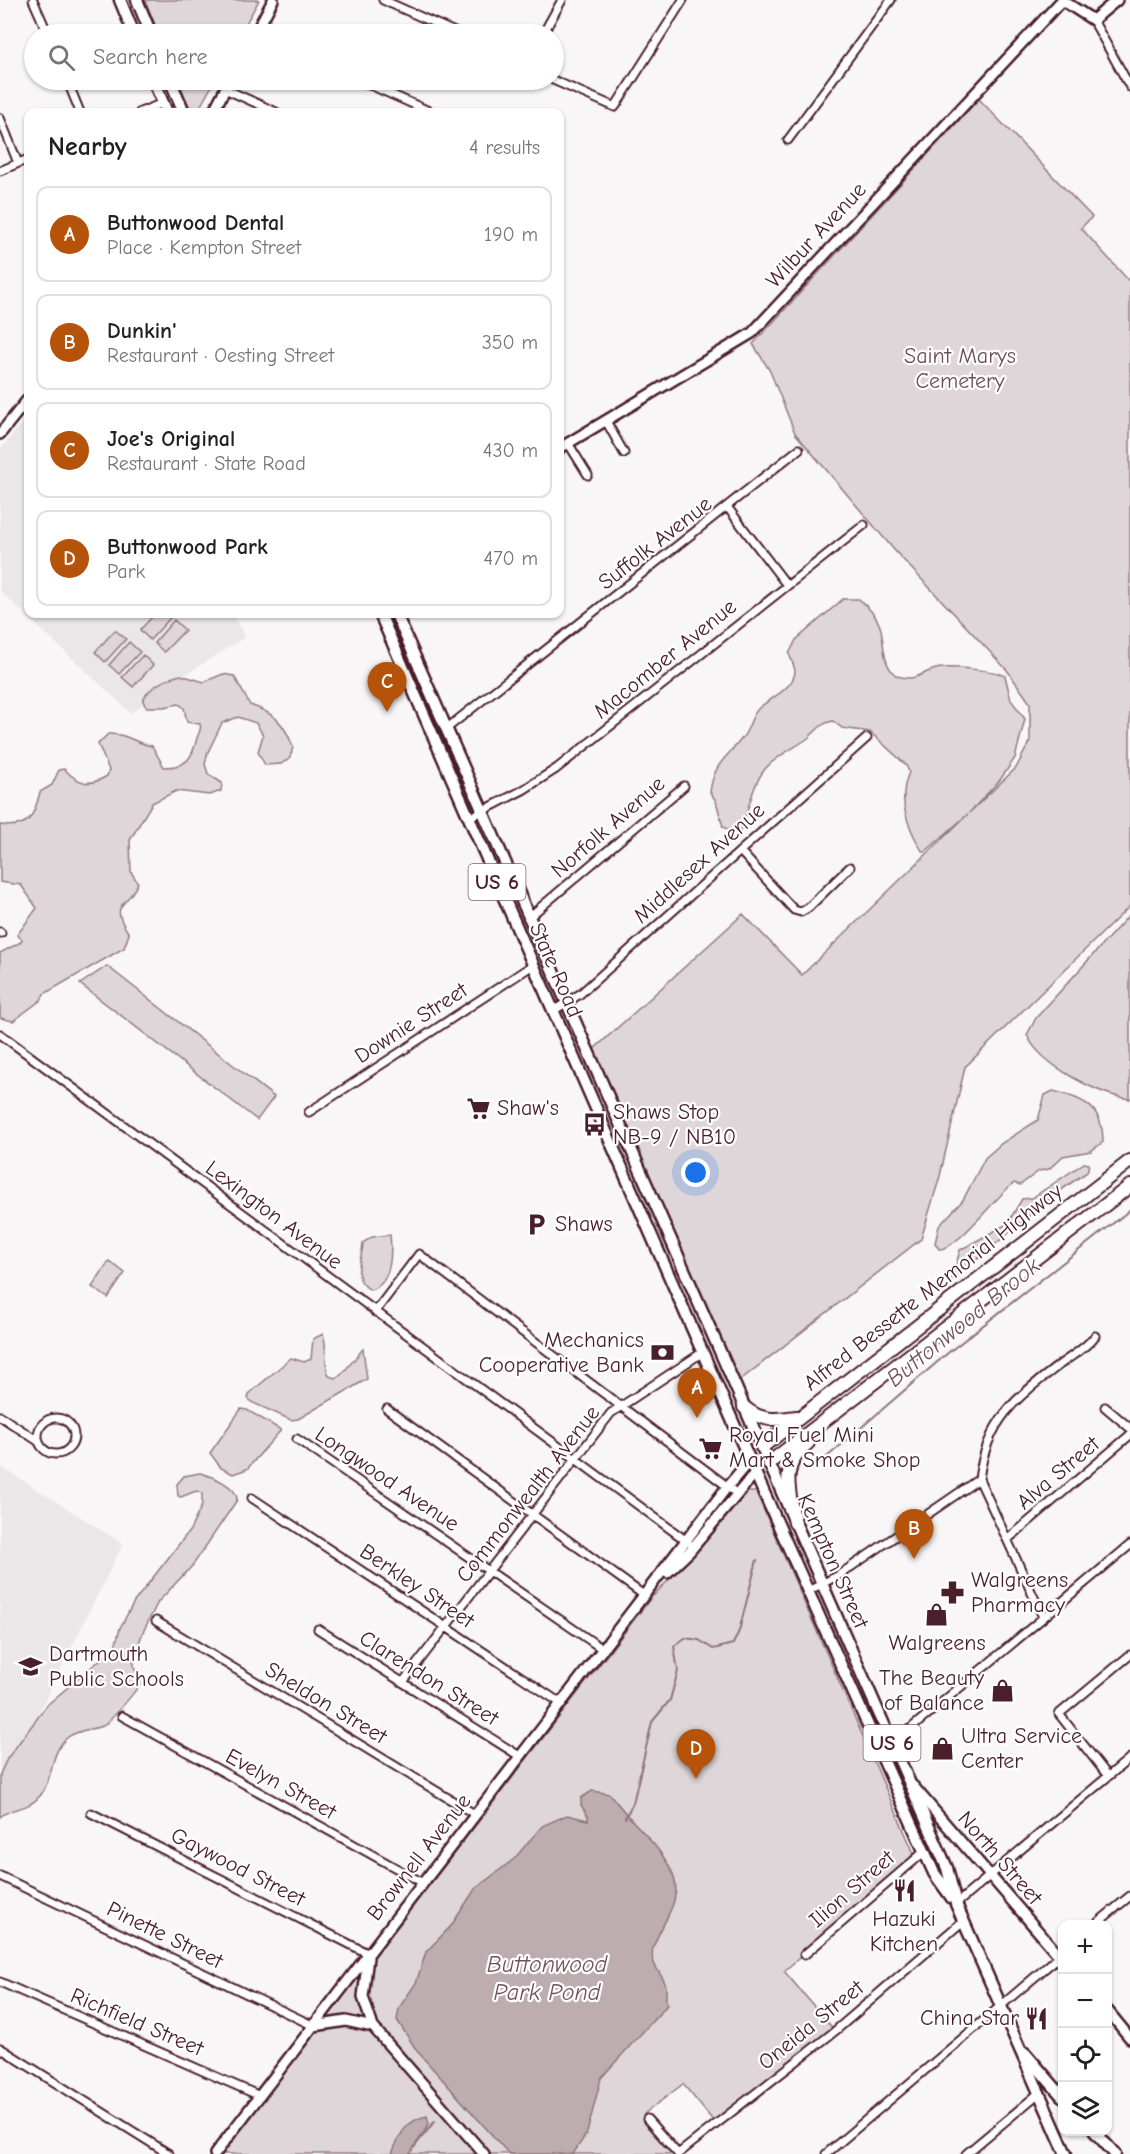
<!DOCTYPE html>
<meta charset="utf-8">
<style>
:root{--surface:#fff;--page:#f2f2f2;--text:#202124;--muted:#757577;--line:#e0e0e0;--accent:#b45309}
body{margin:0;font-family:"Comic Neue",sans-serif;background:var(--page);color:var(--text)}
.controls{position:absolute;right:18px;bottom:18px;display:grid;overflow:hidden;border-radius:12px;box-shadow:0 2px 4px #0004}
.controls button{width:54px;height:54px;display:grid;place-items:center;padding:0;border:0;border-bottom:2px solid var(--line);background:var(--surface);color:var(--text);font:30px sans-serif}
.you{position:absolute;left:696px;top:1173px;width:21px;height:21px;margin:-15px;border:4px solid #fff;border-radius:50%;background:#1a73e8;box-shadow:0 0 0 9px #1a73e833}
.badge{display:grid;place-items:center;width:39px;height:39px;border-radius:50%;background:var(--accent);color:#fff;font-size:20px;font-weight:700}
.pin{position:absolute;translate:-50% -50px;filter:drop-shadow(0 2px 3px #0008)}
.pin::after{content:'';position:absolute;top:32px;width:21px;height:18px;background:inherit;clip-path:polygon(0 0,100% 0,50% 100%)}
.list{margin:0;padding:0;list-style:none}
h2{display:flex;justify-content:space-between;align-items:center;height:78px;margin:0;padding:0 24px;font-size:26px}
h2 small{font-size:20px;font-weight:400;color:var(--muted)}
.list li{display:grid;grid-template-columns:39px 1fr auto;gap:18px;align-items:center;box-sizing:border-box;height:96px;margin:0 12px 12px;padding:0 12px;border:2px solid var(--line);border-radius:12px}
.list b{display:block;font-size:22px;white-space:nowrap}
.list p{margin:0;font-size:20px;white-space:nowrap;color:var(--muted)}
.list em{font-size:20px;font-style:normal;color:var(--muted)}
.icon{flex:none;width:33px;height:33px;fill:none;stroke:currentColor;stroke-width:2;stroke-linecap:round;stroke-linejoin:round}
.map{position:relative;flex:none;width:1130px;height:2154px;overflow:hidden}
.search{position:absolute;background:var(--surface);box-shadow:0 2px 4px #0004;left:24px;top:24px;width:540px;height:66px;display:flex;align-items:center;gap:15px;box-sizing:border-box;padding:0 21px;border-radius:33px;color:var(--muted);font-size:22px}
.panel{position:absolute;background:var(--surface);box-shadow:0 2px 4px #0004;left:24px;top:108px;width:540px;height:510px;border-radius:12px}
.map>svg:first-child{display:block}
.built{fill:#ebe6e8}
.green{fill:#ded6d9;stroke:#947a82;stroke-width:1.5}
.water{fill:#bdadb0;stroke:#8f747b;stroke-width:1.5}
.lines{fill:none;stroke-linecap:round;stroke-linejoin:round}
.stream{stroke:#8f747b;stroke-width:2}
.street-casing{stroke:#4a1f2b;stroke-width:11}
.secondary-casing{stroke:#4a1f2b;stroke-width:14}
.primary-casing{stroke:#4a1f2b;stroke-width:15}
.highway-casing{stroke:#4a1f2b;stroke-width:16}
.street{stroke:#fff;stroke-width:7}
.secondary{stroke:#fff;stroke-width:9}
.primary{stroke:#fff;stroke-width:10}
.highway{stroke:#fff;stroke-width:12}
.labels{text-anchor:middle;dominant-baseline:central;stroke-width:4.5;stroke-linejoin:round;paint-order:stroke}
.shield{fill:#fff;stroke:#80626b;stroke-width:1.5}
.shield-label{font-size:21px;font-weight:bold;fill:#4a1f2b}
.street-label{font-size:22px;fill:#4a1f2b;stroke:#fff}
.park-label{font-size:22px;fill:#6f4d56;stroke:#fff}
.poi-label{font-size:22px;fill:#4a1f2b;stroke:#fff;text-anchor:start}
.water-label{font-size:24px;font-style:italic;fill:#72515a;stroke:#fff}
</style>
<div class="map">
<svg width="1130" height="2154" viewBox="0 0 1130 2154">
<rect width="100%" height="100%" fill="#f8f6f7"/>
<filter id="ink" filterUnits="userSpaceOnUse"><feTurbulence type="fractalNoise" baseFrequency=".0167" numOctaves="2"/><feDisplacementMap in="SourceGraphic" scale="12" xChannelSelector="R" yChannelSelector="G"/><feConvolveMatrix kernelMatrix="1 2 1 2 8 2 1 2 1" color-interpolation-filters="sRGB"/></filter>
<g filter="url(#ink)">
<path class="built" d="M28,416V614H232L245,637L172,683L131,713L0,591V450Z
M0,1466L123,1544L0,1790Z"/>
<path class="green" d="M145,0H259L240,34H159Z
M178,80H215L200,107L194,110L189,106Z
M979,99L1092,217L1081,228L1130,282V906L965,1067L940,1176L921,1239L739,1381L593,1050L743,914L802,975L968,814L925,852L922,851C907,825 897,801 909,772L906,765L870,732L842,728L833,721C820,723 816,732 807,739C793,749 777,755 765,769C752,785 749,810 741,829L734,833L723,827L716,801L710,792C714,762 727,758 743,737C750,728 751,715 759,708C770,698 793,689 795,672C795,667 791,659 789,654L796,640L843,599H859C867,607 876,614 880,626C885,642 881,665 897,676C917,682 919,673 936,669C948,666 996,670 1005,676L1011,700L1025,719L1015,758L1000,780L969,813L1016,768L1030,741V703L1007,670L895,551L795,433L770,371L753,344Z
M155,614H167L171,617L150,640L140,630Z
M174,620L185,630L164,652L154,643Z
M115,630L126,639L105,662L95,652Z
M129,642L140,652L119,674L109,665Z
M143,655L153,665L133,687L122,677Z
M223,674L234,676L250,705C274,713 284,722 293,747L290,758L281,764L265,765L258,752L263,735L256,723L238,717L222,723L208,752L205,764L208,774L222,783L221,791L210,795L176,791L152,803L130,840L131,872L138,883C126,909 108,902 129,934L124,948L44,994L41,1000L13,1021L0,1018V953L21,942L22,939L17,935L37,908L21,885L0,882V825C29,829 34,817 40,792L52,785L59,770L64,769C79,784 89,787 107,776L109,770L98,744L108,734C126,733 135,743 152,746L164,767C187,767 192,759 197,738C199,731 202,730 200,724L187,722L184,708L179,704L164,707H146L143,701C147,687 168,678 181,675L204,682Z
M1130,914V1099C1099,1095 1040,1065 1027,1035L1036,1018Z
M107,966L274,1097L257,1120L80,984Z
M1053,1091C1085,1099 1103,1107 1103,1142L1091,1151L1063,1156L1049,1169L1039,1171L1020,1185L1014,1183C997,1195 957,1250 939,1249L935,1243L939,1226L963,1200L985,1158L1002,1143L1038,1120L1045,1095Z
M1084,1163L1089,1164L1087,1172C1039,1203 998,1245 952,1279L960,1250L1007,1224L1022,1199L1032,1198Z
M390,1235C392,1253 392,1284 370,1290C350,1277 362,1262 363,1243L372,1237Z
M109,1261L125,1273L108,1298L92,1287Z
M323,1334C328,1348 323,1362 329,1376L335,1378L341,1375L363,1349L367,1379L298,1419L291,1420L251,1402L248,1398L250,1393L291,1358L304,1362L311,1359L313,1339Z
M241,1409L247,1410L281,1430L247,1469L233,1474L221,1468L210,1453Z
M200,1473C211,1476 238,1486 237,1500L193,1565L158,1602L143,1632L133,1659L135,1670L142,1678L140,1684C136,1691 108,1724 103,1726C90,1730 79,1729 68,1737C49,1752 54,1779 40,1796C27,1811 13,1806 0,1817V1774L7,1759L47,1705L115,1647L120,1628L134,1602L190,1530L202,1505V1493L196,1491L181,1497L178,1496L177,1484L184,1476Z
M748,1492H756L916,1858L784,1971L835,2031L715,2123L683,2084L644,2114L678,2154H222L651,1598L698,1550Z"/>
<path class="water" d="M592,1791L610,1794C629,1821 660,1844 673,1874C684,1901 660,1924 653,1948C649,1963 660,1971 665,1983C668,1990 664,1997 667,2005L601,2078L587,2133L573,2154H509L417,2051L397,2020L399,2008L416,1983L426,1952L451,1926L475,1889L514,1859L542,1826L567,1815L588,1820V1816L581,1805V1798Z
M427,2116L429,2124L410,2154H392C399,2135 406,2120 427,2116Z"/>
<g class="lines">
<path class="stream" d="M820,1463L949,1352L1130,1210
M625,1818L633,1803L652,1722L670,1700L678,1671L674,1646L685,1638L699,1640L713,1649L733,1644L739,1631L757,1560
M414,2147L435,2121"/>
<defs>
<path id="street" d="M33,0L48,34
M383,0L459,34
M1093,20L1130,87
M543,34L562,0
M67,80L80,112
M359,80L431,112
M553,80L615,107L683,0
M225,89L276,112
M140,112L163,103
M0,118L18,163
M788,140L891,0
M0,171L28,159
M606,421L624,453
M568,443L588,475
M728,508L786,584
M446,729L799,449
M469,818L523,790L556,769L864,525
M740,851L794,910L801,912L808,908L850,867
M528,918L684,786
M0,932L1,933
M553,1011L580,994L867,738
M0,1034L688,1542
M309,1112L533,965
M375,1312L419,1254L736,1493
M1105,1407L1130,1428
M387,1409L645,1596
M0,1416L38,1441
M38 1436a18 18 0 1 1 36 0a18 18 0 1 1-36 0Z
M297,1439L604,1650
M979,1479L1043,1617
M252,1498L562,1704
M1008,1539L1130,1435
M808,1591L839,1575L979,1479C987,1419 1016,1398 1062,1363C1073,1355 1087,1347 1095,1336
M156,1621L476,1815
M318,1629L521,1757
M403,1682L611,1413L703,1352
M122,1716L423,1883
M877,1747L909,1730L1130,1545
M1108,1776L1059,1714L1130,1655
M91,1813L369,1954
M0,1876L314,2026
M956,1904L1130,1758
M1096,1924L1130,1896
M804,1955L925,1851
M0,1982L260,2096
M0,2048L169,2154
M647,2119L678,2154
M678,2154L835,2031L963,1921
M826,2154L1062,1954
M966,2154L1039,2093"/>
<path id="secondary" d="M255,34L273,0
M213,112L230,80
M0,434L28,399
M560,448L752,333L1062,0L1093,20L1117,0
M667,1573L689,1552L755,1473
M913,1786L1062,1959
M368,1957L363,1997L373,2027L484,2154
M1108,2011L1130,2038
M314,2026L346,2021L373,2027
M215,2154L727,1487L750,1460"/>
<path id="primary" d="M120,0L134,34
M137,0L151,34
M153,80L167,112
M170,80L184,112
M380,614L761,1486L934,1873L952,1898
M396,614L947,1868L956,1904L1066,2154
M1025,2053L1062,2096
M1095,2132L1115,2154"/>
<path id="highway" d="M744,1407C761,1422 776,1420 797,1417
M762,1447L1130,1161
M769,1463L1130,1186
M795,1523C789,1492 779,1465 808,1443"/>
</defs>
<use href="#street" class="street-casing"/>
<use href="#secondary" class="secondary-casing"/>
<use href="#primary" class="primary-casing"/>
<use href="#highway" class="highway-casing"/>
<use href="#street" class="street"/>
<use href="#secondary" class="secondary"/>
<use href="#primary" class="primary"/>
<use href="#highway" class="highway"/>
</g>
</g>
<defs>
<symbol id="supermarket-bare" viewBox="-9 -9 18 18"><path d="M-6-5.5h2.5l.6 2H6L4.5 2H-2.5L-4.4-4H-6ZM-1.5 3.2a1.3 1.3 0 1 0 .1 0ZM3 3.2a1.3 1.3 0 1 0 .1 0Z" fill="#4a1f2b" stroke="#fff" stroke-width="2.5" paint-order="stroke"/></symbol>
<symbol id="bus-bare" viewBox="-9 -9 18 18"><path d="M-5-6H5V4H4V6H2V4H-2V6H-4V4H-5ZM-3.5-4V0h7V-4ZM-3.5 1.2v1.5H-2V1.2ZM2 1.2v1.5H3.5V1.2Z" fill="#4a1f2b" stroke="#fff" stroke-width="2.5" paint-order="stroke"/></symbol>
<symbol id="parking-bare" viewBox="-9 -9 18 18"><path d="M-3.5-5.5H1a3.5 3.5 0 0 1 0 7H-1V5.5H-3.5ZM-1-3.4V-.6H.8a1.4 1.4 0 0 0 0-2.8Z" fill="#4a1f2b" stroke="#fff" stroke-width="2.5" paint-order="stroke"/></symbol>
<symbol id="bank-bare" viewBox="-9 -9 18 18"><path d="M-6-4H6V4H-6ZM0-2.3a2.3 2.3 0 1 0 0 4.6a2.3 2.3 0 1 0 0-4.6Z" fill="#4a1f2b" stroke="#fff" stroke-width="2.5" paint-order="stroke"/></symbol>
<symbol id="pharmacy-bare" viewBox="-9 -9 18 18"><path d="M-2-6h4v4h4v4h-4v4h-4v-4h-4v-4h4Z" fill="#4a1f2b" stroke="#fff" stroke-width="2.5" paint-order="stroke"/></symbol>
<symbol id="shop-bare" viewBox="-9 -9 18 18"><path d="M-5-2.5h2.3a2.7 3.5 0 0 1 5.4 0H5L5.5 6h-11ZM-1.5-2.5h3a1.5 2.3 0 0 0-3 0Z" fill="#4a1f2b" stroke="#fff" stroke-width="2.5" paint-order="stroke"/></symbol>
<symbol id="school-bare" viewBox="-9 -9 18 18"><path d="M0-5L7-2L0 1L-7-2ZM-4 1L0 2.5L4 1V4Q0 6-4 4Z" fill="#4a1f2b" stroke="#fff" stroke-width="2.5" paint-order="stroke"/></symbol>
<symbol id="restaurant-bare" viewBox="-9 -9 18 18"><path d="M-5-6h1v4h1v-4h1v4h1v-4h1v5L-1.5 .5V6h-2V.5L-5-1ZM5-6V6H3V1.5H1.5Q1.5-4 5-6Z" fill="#4a1f2b" stroke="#fff" stroke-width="2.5" paint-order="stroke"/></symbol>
</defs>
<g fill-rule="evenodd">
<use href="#supermarket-bare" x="462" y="1092" width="33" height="33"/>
<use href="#bus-bare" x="578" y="1108" width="33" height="33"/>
<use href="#parking-bare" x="520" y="1208" width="33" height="33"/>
<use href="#bank-bare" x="646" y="1336" width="33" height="33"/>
<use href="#supermarket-bare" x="694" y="1432" width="33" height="33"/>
<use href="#pharmacy-bare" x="936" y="1576" width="33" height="33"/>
<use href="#shop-bare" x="920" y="1598" width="33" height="33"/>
<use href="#school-bare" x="14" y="1650" width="33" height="33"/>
<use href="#shop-bare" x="986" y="1674" width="33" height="33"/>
<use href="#shop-bare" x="926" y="1732" width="33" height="33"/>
<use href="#restaurant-bare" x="888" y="1874" width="33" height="33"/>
<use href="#restaurant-bare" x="1020" y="2002" width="33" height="33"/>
</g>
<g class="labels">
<g class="shield">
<rect x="468.5" y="864" width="57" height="36" rx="4.5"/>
<rect x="863.5" y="1725" width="57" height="36" rx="4.5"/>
</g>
<g class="shield-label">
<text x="497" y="882">US 6</text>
<text x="892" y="1743">US 6</text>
</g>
<g class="street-label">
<text transform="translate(816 235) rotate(-47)">Wilbur Avenue</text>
<text transform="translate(655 543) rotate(-38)">Suffolk Avenue</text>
<text transform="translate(665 659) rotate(-39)">Macomber Avenue</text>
<text transform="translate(608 827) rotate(-41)">Norfolk Avenue</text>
<text transform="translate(699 863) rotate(-42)">Middlesex Avenue</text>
<text transform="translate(556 970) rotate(66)">State Road</text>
<text transform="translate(411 1023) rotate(-33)">Downie Street</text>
<text transform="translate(274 1215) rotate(37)">Lexington Avenue</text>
<text transform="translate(933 1287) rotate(-38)">Alfred Bessette Memorial Highway</text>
<text transform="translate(1058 1473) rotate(-40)">Alva Street</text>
<text transform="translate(387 1479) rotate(34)">Longwood Avenue</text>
<text transform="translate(528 1494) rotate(-52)">Commonwealth Avenue</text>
<text transform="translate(833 1561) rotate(66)">Kempton Street</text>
<text transform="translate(417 1586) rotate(34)">Berkley Street</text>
<text transform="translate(429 1678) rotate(32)">Clarendon Street</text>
<text transform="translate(326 1703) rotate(31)">Sheldon Street</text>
<text transform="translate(281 1784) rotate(29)">Evelyn Street</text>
<text transform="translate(419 1857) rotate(-52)">Brownell Avenue</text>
<text transform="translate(1000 1858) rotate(49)">North Street</text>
<text transform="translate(238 1867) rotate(27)">Gaywood Street</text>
<text transform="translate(852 1889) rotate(-41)">Ilion Street</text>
<text transform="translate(165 1935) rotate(26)">Pinette Street</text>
<text transform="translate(137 2022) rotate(23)">Richfield Street</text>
<text transform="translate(811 2025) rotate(-39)">Oneida Street</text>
</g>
<g class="park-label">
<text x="960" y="356">Saint Marys<tspan x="960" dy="25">Cemetery</tspan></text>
</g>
<g class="poi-label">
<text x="497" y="1108">Shaw's</text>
<text x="613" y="1112">Shaws Stop<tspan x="613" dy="25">NB-9 / NB10</tspan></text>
<text x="555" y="1224">Shaws</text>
<text x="644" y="1340" text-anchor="end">Mechanics<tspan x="644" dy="25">Cooperative Bank</tspan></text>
<text x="729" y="1435">Royal Fuel Mini<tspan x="729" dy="25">Mart &amp; Smoke Shop</tspan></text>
<text x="971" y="1580">Walgreens<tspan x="971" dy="25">Pharmacy</tspan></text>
<text x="937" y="1643" text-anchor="middle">Walgreens</text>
<text x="49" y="1654">Dartmouth<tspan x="49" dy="25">Public Schools</tspan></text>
<text x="984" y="1678" text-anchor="end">The Beauty<tspan x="984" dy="25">of Balance</tspan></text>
<text x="961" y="1736">Ultra Service<tspan x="961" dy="25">Center</tspan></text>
<text x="904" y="1919" text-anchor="middle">Hazuki<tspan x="904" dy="25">Kitchen</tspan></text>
<text x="1019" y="2018" text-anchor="end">China Star</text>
</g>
<g class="water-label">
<text transform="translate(963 1322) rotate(-39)">Buttonwood Brook</text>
<text x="547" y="1964">Buttonwood<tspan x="547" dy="28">Park Pond</tspan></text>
</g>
</g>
</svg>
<div class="controls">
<button>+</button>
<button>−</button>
<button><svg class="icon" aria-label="locate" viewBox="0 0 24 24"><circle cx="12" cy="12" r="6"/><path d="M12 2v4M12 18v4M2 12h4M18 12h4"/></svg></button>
<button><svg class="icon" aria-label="layers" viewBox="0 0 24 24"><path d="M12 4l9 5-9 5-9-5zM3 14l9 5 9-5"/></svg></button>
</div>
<div class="you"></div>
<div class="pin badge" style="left:697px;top:1418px">A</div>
<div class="pin badge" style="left:914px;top:1559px">B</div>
<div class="pin badge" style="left:387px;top:712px">C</div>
<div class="pin badge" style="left:696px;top:1779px">D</div>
<div class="search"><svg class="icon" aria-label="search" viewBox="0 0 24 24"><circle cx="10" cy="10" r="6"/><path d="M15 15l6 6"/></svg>Search here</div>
<section class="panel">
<h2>Nearby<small>4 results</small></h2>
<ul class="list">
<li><span class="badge">A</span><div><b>Buttonwood Dental</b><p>Place · Kempton Street</p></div><em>190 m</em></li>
<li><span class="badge">B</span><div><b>Dunkin'</b><p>Restaurant · Oesting Street</p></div><em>350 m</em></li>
<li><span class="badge">C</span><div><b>Joe's Original</b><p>Restaurant · State Road</p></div><em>430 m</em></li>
<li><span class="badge">D</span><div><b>Buttonwood Park</b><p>Park</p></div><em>470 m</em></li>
</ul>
</section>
</div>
